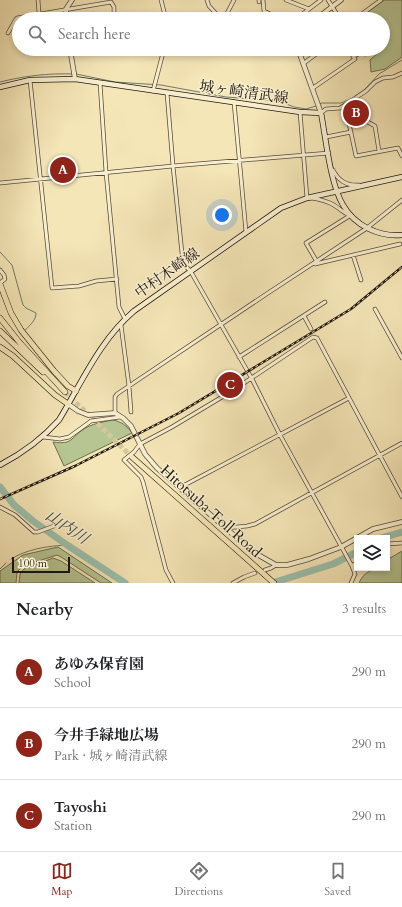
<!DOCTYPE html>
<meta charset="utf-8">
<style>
:root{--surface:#fff;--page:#f2f2f2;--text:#202124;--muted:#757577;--line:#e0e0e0;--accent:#8f2418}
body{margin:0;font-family:Cardo,"Noto Serif JP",serif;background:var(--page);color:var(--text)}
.controls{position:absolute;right:12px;bottom:12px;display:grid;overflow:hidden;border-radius:0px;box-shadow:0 2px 6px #0003}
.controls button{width:36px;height:36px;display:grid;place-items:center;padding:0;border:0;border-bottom:1px solid var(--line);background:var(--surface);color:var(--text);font:20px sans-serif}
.scale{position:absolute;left:12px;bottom:10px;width:58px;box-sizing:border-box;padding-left:4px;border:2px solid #21180f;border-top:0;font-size:11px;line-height:14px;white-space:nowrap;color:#21180f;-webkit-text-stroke:3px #f8efd0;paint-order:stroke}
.you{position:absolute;left:222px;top:215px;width:14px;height:14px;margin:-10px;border:3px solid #fff;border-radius:50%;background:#1a73e8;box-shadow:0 0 0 6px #1a73e833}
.badge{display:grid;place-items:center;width:26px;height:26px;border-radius:50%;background:var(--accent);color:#fff;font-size:13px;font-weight:700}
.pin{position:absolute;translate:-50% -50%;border:2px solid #fff;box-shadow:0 1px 4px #0006}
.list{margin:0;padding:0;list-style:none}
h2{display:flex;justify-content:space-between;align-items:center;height:52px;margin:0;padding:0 16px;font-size:17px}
h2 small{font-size:13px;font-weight:400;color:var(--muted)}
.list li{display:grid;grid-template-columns:26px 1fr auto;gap:12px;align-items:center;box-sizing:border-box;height:72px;padding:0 16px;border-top:1px solid var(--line)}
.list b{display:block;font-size:15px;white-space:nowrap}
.list p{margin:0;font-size:13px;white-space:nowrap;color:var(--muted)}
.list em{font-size:13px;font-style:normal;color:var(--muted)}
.icon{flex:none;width:22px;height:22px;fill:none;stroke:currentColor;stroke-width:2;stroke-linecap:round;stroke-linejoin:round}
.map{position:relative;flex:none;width:402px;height:583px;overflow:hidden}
.search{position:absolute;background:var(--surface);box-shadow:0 2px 6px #0003;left:12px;right:12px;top:12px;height:44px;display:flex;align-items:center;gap:10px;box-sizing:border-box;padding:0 14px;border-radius:22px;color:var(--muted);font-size:15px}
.sheet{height:268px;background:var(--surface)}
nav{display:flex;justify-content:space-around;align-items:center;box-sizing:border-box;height:56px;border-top:1px solid var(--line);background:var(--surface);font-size:11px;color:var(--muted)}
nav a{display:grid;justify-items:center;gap:2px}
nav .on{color:var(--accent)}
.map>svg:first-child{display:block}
.green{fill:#b6c693;stroke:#6c6f51}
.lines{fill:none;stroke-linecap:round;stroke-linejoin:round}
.stream{stroke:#6b7d6d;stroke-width:1}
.river{stroke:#9cc0ac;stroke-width:7}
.primary-tunnel{stroke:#d5c79e;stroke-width:5;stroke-dasharray:5 2.5;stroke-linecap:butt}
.minor-casing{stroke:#564c39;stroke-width:4.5}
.tertiary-casing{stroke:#564c39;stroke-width:5.5}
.secondary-casing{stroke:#21180f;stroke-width:6}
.primary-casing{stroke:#21180f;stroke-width:6}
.minor{stroke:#f8efd0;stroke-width:3}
.tertiary{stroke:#f8efd0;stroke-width:4}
.secondary{stroke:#f8efd0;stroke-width:4.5}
.primary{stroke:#f5e6b7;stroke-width:5}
.rail-casing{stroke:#21180f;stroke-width:2.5}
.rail{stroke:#f8efd0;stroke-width:1;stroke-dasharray:3;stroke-linecap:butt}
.labels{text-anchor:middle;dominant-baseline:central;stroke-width:3;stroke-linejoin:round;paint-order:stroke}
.street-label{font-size:15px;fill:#21180f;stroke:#f8efd0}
.water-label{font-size:16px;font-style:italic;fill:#4c5346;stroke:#f8efd0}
</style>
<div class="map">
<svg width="402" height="583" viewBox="0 0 402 583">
<rect width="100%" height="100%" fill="#f5e6b7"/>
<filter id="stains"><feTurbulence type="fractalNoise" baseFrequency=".005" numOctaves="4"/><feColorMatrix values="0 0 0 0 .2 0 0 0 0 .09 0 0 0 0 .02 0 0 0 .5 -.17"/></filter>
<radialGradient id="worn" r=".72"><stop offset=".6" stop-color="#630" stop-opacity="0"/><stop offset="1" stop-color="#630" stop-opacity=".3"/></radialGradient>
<path class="green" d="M384,0H402V57L385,69L371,72L370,60L378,53L375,49H383V19H360V18Z
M353,106L369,118L368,119L362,117H351L349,109Z
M112,420C121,421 127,426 132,433L64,466L53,442C73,445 70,438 84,429C91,424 103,422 112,420Z
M58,547L112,583H101L61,557L57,555L23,566L17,572L16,583H0V571L23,555Z
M402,551V583H359C364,571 374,568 387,568V560Z
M53,558L61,561L95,583H19L20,574L24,569Z"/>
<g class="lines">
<path class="stream" d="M76,74L115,82L161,85L226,97L279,101L294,107L306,109L316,106
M0,82C24,76 48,73 73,74
M355,96L364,90L379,74L402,60
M319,105L321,103H341L351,99
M0,252L12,265L23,305L26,308L36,313C36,321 29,326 24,331
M11,559C27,549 48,546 67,545
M0,569L6,563"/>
<path class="river" d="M0,487L14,505L33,521L67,545L125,583
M381,538L402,532
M272,583L333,564L357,552"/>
<path class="primary-tunnel" d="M65,392L132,457"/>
<defs>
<path id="minor" d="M38,0L39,13
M161,0L166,19
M207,0L209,6L221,19
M259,0V2
M263,0L264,11L281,19
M286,0L309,9
M328,0L340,19
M224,19L234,0
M296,19L321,0
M355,19L381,0
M19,22L16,19L17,18L111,2L114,7V19
M8,33L16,19
M353,57L363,51L365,54
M304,63L323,49
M30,80L52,288L79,286L96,281L117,279
M100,83L106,172L119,307L125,319
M313,88L355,59L349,49
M153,91L164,49
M167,93L173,166L183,263L191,272L252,379L280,435L352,566L355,574L351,583
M234,102L246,232
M345,105L356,156L398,148L402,156
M300,112L307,198C315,198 323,200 330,203C337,206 342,212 349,215
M321,113L326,109L340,108L345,105L366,91L375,82L383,78L393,77L402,73
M349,121L362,119L375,126L379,151
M326,137L351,132
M333,170C338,180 347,186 359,185
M0,183L173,166L329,153
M353,255L361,280
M317,262L306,243L351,215
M315,264L400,244
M0,270L4,275L5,279L0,283
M375,309L402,358
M304,316L311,329
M121,325L129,386L131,412
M239,357L325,302
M115,413V397L117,394L268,293L367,228L402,200
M43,437L60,439L69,437L91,421L120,417
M179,488L349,398
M0,507L15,515L34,532H38L54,526
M226,528L247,526L255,524L402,443
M387,544L402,543
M352,566L357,562
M265,570L271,568L276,565
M173,583L166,570L143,482L141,477L124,460L134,452L140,444L172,427L232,391L313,337L317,338L402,497
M233,583L244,577L255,573"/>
<path id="tertiary" d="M66,19V9L72,0
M316,19L341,0
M70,49L75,79
M298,49L321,113
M68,404L78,411L88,415L115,413L123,418L131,426L145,454L157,468L253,552L276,565H287L309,559L341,547L373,529L402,522"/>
<path id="secondary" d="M0,87L30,80L75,79L300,112L321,113C326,139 330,183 343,205C355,226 379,237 402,235
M0,465C23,453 42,439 59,420C82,382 100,340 134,311L281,208L307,198L402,177"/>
<path id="primary" d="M0,284L11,313L21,330L54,371L68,386L76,391
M0,318L20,343L65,392
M0,331L43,372
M0,347L13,356L55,395L68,404
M132,457L274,583"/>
</defs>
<use href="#minor" class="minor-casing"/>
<use href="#tertiary" class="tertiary-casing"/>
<use href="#secondary" class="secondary-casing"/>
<use href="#primary" class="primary-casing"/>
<use href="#minor" class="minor"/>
<use href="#tertiary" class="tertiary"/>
<use href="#secondary" class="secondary"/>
<use href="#primary" class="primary"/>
<defs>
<path id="rail" d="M0,499L75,466L179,413L351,309L402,267"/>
</defs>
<use href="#rail" class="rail-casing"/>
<use href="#rail" class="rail"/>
</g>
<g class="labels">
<g class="street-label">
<text transform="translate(244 92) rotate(8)">城ヶ崎清武線</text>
<text transform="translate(167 273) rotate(-35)">中村木崎線</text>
<text transform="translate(211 511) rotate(42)">Hitotsuba Toll Road</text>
</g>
<g class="water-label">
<text transform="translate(67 527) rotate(34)">山内川</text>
</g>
</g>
<rect width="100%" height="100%" filter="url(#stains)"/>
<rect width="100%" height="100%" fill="url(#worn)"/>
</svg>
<div class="controls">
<button><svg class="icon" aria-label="layers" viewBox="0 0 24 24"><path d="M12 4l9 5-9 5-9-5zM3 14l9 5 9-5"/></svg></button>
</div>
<div class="scale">100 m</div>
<div class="you"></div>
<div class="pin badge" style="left:63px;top:170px">A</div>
<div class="pin badge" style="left:356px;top:113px">B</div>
<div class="pin badge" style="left:230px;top:385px">C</div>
<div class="search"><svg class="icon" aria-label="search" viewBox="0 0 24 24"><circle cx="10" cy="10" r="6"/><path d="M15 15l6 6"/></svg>Search here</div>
</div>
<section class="sheet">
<h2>Nearby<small>3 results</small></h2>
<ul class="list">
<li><span class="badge">A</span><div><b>あゆみ保育園</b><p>School</p></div><em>290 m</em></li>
<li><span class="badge">B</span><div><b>今井手緑地広場</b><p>Park · 城ヶ崎清武線</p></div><em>290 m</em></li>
<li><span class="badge">C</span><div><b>Tayoshi</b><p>Station</p></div><em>290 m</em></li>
</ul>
</section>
<nav>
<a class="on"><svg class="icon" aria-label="map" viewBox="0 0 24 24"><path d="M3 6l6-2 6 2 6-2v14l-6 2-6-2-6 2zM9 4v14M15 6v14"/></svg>Map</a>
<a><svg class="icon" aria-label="directions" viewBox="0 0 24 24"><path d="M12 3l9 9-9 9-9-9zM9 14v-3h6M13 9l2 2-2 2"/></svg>Directions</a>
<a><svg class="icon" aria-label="saved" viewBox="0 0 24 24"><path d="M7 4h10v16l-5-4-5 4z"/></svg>Saved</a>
</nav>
